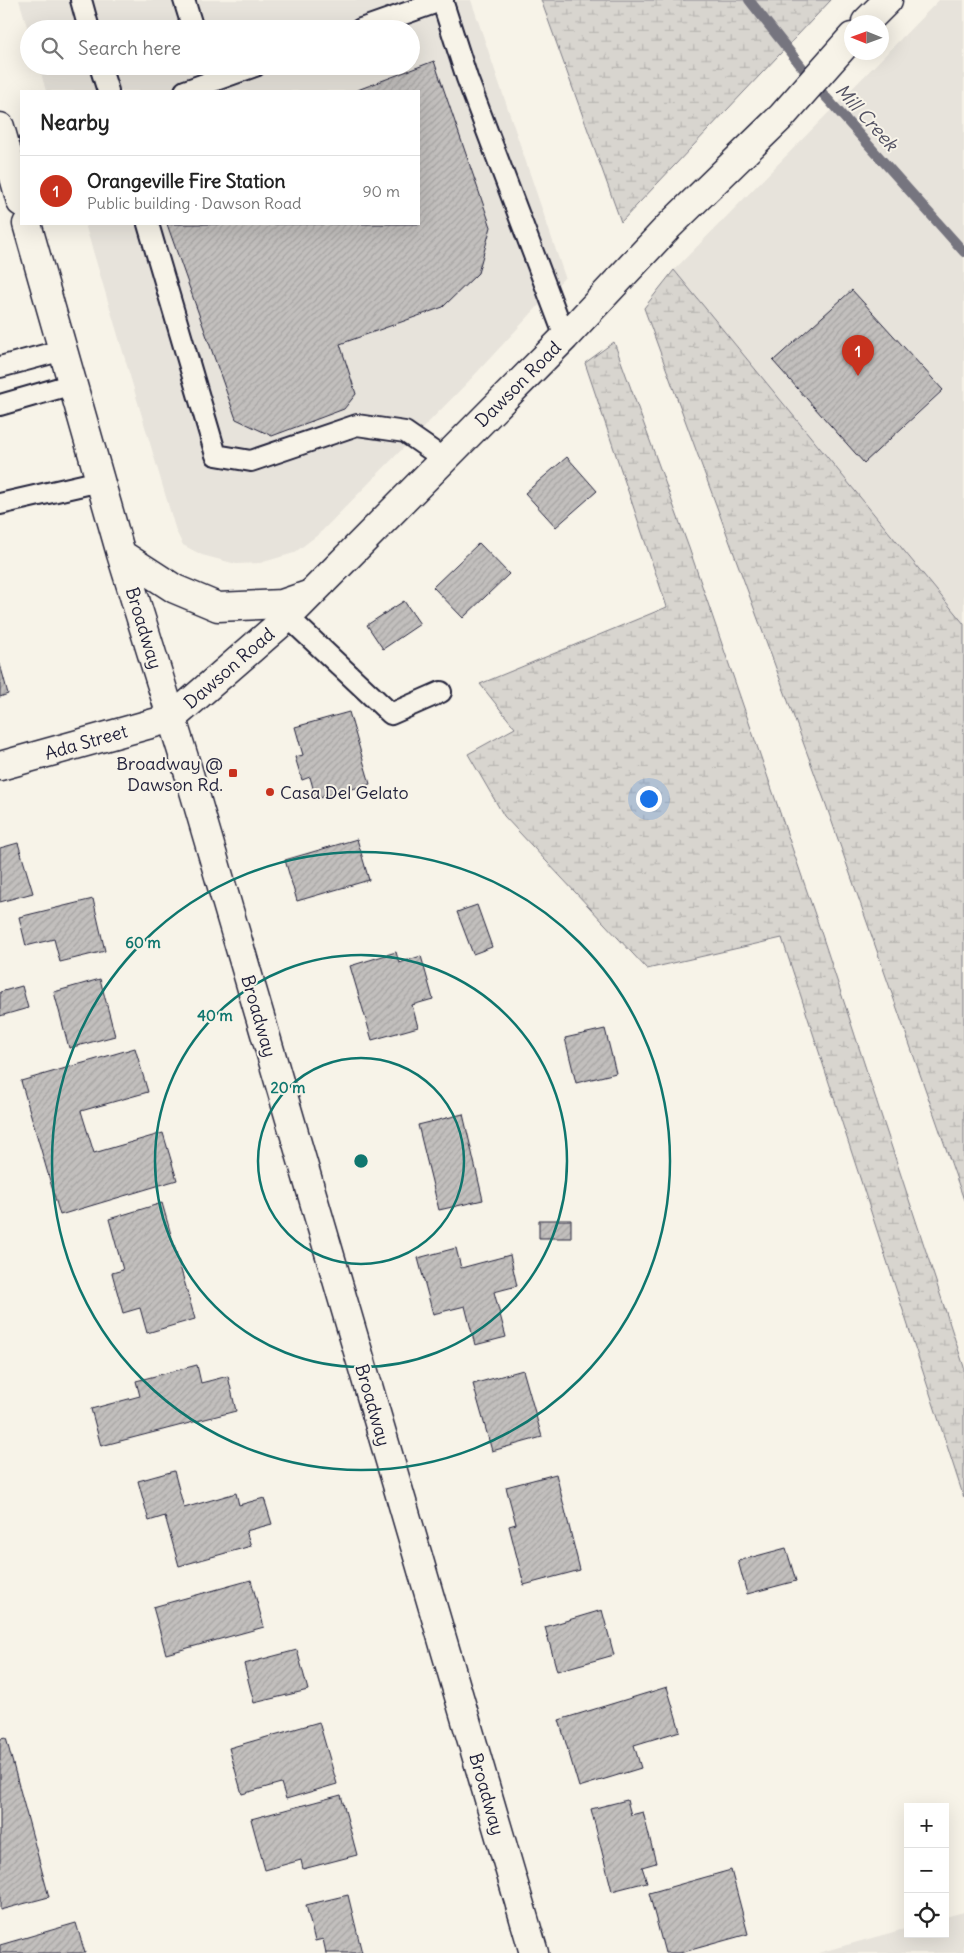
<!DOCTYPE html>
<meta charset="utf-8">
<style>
:root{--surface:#fff;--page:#f6f6f6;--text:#222;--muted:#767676;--line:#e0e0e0;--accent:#c8321e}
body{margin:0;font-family:Delius,sans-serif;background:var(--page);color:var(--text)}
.controls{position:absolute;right:15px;bottom:15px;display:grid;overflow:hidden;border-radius:0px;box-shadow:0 5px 20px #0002}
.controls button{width:45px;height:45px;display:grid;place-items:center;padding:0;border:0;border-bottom:1px solid var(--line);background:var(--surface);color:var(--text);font:25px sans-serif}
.compass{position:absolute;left:844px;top:15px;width:45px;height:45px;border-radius:50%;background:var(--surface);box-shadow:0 5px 20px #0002;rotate:271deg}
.you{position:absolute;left:648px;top:798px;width:18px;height:18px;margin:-12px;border:4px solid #fff;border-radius:50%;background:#1a73e8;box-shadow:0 0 0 8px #1a73e833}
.badge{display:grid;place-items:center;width:32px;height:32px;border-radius:50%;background:var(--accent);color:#fff;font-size:16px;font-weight:700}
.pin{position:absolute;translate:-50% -41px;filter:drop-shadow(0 1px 2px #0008)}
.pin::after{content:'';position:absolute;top:26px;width:18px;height:15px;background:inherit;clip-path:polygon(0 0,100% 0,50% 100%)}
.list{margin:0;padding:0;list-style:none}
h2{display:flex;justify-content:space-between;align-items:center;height:65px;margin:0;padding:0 20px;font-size:21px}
h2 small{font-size:16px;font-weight:400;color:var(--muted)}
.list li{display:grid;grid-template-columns:32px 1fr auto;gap:15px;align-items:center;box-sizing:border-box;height:70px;padding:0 20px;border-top:1px solid var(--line)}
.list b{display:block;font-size:19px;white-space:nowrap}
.list p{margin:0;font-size:16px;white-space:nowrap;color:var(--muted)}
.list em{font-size:16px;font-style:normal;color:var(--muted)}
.icon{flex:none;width:28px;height:28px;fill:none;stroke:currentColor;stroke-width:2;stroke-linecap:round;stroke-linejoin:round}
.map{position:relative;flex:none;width:964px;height:1953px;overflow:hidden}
.search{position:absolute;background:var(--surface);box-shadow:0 5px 20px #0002;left:20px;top:20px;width:400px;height:55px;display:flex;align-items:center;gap:12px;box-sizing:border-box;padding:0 18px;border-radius:28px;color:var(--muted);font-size:19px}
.panel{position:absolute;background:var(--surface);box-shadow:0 5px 20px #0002;left:20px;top:90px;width:400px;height:135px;border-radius:0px}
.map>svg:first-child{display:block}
.built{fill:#e7e3db}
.wetland{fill:url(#wetland-marsh);stroke:#7d7c85}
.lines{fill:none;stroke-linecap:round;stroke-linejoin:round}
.stream{stroke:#76747f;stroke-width:10}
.building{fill:url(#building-hatch);stroke:#22223b}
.lane-casing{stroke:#22223b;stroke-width:24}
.street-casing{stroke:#22223b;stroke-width:31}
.secondary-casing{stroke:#22223b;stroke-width:31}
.primary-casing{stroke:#22223b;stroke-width:31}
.lane{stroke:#f7f3e8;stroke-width:20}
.street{stroke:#f7f3e8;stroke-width:28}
.secondary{stroke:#f7f3e8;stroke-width:28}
.primary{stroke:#f7f3e8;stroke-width:28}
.ring{fill:none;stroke:#0f766e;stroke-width:2.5}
.poi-dot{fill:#c8321e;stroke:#f7f3e8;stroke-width:2}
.labels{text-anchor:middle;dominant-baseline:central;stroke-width:4;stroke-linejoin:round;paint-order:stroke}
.street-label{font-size:18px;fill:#22223b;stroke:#f7f3e8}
.poi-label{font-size:18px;fill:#22223b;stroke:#f7f3e8;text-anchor:end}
.water-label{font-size:19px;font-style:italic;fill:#535263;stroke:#f7f3e8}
.centre{fill:#0f766e;stroke:#f7f3e8;stroke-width:2.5}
.ring-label{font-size:15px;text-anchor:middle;font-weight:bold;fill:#0f766e;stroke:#f7f3e8;stroke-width:4;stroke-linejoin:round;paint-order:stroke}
</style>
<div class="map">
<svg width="964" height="1953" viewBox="0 0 964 1953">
<defs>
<pattern id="wetland-marsh" width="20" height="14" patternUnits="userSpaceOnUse" patternTransform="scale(1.25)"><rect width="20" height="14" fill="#d8d5cf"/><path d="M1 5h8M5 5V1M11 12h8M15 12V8" fill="none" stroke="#b9b7b3"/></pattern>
<pattern id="building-hatch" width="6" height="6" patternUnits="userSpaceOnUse" patternTransform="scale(1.25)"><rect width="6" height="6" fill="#c2bfbd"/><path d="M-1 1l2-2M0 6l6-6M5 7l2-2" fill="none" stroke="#a6a4a3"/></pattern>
</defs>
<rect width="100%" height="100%" fill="#f7f3e8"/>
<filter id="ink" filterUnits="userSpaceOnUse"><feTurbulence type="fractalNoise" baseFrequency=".02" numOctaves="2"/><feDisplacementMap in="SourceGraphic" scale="10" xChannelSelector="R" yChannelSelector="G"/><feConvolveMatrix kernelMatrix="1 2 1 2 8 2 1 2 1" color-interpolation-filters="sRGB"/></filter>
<g filter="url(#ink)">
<path class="built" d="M19,0H471L565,277L468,382L319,534L294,553L260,563L236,564L202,555L183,545L176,531L85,224H419V91H46L39,66H411V29H29V33Z
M939,0H964V624L674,270Z
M964,1912V1953H818L908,1928V1934H945V1917Z"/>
<path class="wetland" d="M541,0H831L621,222Z
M674,270L964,624V1200L825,802L644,308Z
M614,342L689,548L822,935L964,1367V1498L782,938L647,969L504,816L468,754L515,728L480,684L667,607L585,363Z"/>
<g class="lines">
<path class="stream" d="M749,0L824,95L964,252"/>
</g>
<path class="building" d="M434,61L491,227L478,273L443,307L340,344L356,394L344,409L272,436L236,419L167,224H419V91H355Z
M852,290L943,390L864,463L773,361Z
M567,457L597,491L556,527L525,493Z
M479,543L509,574L463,618L433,587Z
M404,601L420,624L383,649L367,625Z
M0,664L8,694L0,697Z
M349,712L370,784L316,799L310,777L302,780L295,757L303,755L295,727Z
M357,839L369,880L297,901L285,860Z
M18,843L33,893L0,902V848Z
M93,899L105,951L60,962L54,939L26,946L19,917Z
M477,905L492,947L473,954L457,912Z
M396,952L399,963L421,956L433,999L412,1005L418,1027L372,1040L350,966Z
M100,979L115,1036L69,1048L54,992Z
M22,986L28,1008L0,1016V992Z
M605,1029L616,1073L576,1083L565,1038Z
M135,1048L148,1092L81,1111L94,1153L163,1133L177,1180L60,1215L21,1081Z
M463,1114L483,1200L439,1210L418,1125Z
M162,1203L195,1319L147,1333L140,1308L123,1313L112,1273L123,1270L109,1219Z
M539,1220H571V1238H539Z
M456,1248L461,1268L510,1255L517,1286L494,1292L506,1337L475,1345L465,1306L433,1314L418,1258Z
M197,1365L201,1383L228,1376L236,1411L101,1446L91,1409L140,1396L136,1381Z
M523,1370L542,1437L492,1451L473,1384Z
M174,1471L184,1508L236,1493L239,1505L264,1498L272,1524L246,1531L251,1546L179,1566L165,1516L149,1521L138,1481Z
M556,1474L580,1570L524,1585L509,1526L516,1524L506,1487Z
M786,1548L796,1581L747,1594L738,1561Z
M251,1580L264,1627L166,1654L153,1607Z
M602,1610L614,1655L557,1671L545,1627Z
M297,1650L308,1690L254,1703L244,1664Z
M667,1687L680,1731L634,1745L641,1768L579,1787L559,1720Z
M319,1722L337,1784L286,1799L281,1783L242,1794L229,1748Z
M6,1738L49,1897L0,1910V1739Z
M341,1795L357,1855L303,1869L301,1860L265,1870L251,1819Z
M627,1800L631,1815L643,1812L656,1863L642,1867L647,1882L612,1891L591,1809Z
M731,1870L748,1934L680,1953H665L649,1893Z
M348,1895L362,1953H326L323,1939L315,1941L306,1905Z
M76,1923L85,1953H0V1945Z"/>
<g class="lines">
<defs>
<path id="lane" d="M81,0L89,29
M184,0L193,29
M442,0L467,78L565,337
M361,29L443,0
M100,66L108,91
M185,91L255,66
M148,224L216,455L251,461L357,425L405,432L444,459
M0,367L63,350
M0,405L73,384
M0,504L100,481
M288,617L391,714L441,692"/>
<path id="street" d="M0,766L172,718"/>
<path id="secondary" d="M866,22L888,0
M172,718L288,617L565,337L669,226L782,116L852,37"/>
<path id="primary" d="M0,127L21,202
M27,224L121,554L189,774L534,1953
M121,554L175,589L218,607L282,604L308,595"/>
</defs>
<use href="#lane" class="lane-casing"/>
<use href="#street" class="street-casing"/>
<use href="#secondary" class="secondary-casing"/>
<use href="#primary" class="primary-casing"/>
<use href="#lane" class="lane"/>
<use href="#street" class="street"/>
<use href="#secondary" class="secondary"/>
<use href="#primary" class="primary"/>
</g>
</g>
<g class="ring">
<circle cx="361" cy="1161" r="103"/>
<circle cx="361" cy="1161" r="206"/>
<circle cx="361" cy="1161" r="309"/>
</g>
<g class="poi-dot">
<rect x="228" y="768" width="10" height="10" rx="2.5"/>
<circle cx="270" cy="792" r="5"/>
</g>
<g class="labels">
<g class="street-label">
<text transform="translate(518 384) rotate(-45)">Dawson Road</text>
<text transform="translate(144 628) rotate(73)">Broadway</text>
<text transform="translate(229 668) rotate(-41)">Dawson Road</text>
<text transform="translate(86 742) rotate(-16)">Ada Street</text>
<text transform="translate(259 1016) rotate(74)">Broadway</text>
<text transform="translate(373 1405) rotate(74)">Broadway</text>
<text transform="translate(487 1794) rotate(74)">Broadway</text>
</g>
<g class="poi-label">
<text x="223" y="763">Broadway @<tspan x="223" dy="21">Dawson Rd.</tspan></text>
<text x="280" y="792" text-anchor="start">Casa Del Gelato</text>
</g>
<g class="water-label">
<text transform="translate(867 117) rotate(48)">Mill Creek</text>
</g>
</g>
<circle cx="361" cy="1161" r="8" class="centre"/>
<g class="ring-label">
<text x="143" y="948">60 m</text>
<text x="215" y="1021">40 m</text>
<text x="288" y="1093">20 m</text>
</g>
</svg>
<div class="controls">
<button>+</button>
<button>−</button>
<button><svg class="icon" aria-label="locate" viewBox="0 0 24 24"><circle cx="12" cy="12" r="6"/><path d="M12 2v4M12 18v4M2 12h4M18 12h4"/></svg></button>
</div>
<svg class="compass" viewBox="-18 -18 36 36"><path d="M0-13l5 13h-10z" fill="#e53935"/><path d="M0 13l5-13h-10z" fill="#767676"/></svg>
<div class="you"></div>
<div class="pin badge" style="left:858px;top:376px">1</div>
<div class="search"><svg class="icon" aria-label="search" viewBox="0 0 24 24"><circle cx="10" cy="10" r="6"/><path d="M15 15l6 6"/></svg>Search here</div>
<section class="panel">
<h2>Nearby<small></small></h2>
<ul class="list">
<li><span class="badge">1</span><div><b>Orangeville Fire Station</b><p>Public building · Dawson Road</p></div><em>90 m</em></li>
</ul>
</section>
</div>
